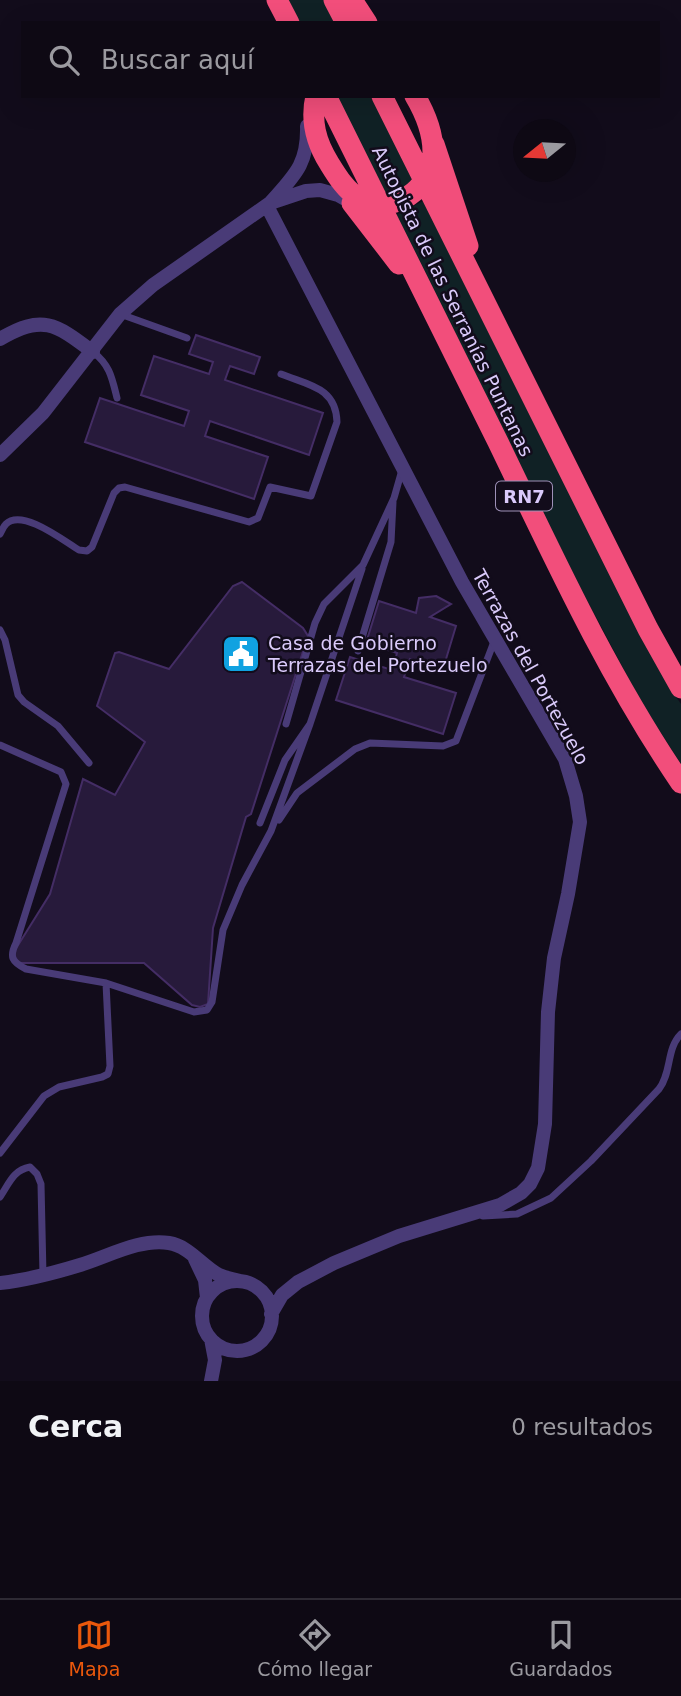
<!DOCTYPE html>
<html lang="es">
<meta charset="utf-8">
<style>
:root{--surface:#0e0914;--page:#17121d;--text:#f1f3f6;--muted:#9b9aa0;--line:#2e2a34;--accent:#ea580c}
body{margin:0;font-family:"DejaVu Sans",sans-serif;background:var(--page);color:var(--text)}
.compass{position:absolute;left:513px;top:119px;width:63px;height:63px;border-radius:50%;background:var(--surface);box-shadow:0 7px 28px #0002;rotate:252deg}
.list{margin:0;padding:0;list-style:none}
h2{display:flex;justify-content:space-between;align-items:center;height:91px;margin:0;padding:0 28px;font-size:30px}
h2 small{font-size:23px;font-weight:400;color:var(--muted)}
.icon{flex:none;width:38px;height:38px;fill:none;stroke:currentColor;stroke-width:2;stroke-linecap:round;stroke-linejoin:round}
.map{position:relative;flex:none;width:681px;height:1381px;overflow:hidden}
.search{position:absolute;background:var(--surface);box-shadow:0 7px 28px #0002;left:21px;right:21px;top:21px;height:77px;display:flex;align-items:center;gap:18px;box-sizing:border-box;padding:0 24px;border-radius:0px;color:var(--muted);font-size:26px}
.sheet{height:217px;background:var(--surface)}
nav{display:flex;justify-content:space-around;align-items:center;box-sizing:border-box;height:98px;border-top:2px solid var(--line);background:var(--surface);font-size:19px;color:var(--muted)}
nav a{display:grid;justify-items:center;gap:4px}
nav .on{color:var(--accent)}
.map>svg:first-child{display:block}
.green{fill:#102125}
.building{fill:#271a3b;stroke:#442d65;stroke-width:2}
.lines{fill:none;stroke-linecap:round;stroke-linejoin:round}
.lane{stroke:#493b77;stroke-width:7}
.street{stroke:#493b77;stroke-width:14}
.highway{stroke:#f24e7b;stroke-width:21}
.labels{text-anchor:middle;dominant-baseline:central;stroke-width:5;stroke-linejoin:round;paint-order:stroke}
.shield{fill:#120c1b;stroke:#9e91b8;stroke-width:2}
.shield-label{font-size:18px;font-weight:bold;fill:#dacafb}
.street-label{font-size:19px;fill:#dacafb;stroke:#120c1b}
.poi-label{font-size:19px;fill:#dacafb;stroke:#120c1b;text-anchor:start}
</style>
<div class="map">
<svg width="681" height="1381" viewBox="0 0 681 1381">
<rect width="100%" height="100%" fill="#120c1b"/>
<path class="green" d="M285,0H327L338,23H296Z
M333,96H376L417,179L388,198Z
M427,199L672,691L681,704V764L640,700L578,583L394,216Z"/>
<path class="building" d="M196,335L260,357L254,374L230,366L225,380L323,413L309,455L210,421L205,436L268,457L254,499L85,442L100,398L184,426L189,411L141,395L154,356L209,374L213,362L189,354Z
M242,582L303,628L308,636L251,814L246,817L213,928L208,1004L200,1007L192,1005L144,963H19L14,956L15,950L50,894L83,779L115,795L145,742L97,706L115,653L119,652L169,669L233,586Z
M436,596L451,604L430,617L456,626L443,669L410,659L404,677L456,693L443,734L336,700L350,657L392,670L397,653L366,643L379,601L416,613L419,598Z"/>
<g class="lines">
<path class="lane" d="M120,314L187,338
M93,352C110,365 112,378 117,398
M0,534C2,531 3,527 6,524C22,508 64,541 79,550L87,551L92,547L114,493L119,488L125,487L249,522L258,518L270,487L311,496L337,422C336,387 308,385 281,374
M0,630L5,640L18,695L24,702L58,726L89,763
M358,651L391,542L393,502
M286,724L315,623L324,604L363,565L394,498L402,470
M0,745L61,772L66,784L16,943C9,957 12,962 26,969L106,983L110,1066L108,1074L102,1077L59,1087L44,1096L0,1153
M279,820L297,793L355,749L370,743L443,746L456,741L495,639
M260,823L285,760L310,724L362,569
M106,983L194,1012L207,1010L212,1002L223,930L242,885L271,831L310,724
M0,1197C9,1184 13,1170 30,1167L37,1174L41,1184L43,1275
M483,1216L517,1214L551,1198L591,1161L659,1089C672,1072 666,1049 681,1034"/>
<path class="street" d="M271,202C295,175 308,164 307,126
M267,206L462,582L565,759L576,796L580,822L568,894L554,958L548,1012L545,1124L538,1168L530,1184L521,1193L500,1205L399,1236L334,1263L298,1282L282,1295L271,1314
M0,339C43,313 57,325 93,352
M0,455L43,413L120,314L153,285L270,203L306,191L320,190L338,195L352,203
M195,1259L205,1280L207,1298
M202 1316a35 35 0 1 1 70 0a35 35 0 1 1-70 0Z
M0,1283C27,1280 54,1273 80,1265C107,1257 140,1238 169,1243C189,1246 202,1266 219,1275C226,1278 233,1279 240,1281
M211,1339L215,1360L211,1381"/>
<path class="highway" d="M277,0L289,23
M334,0L346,23
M352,0L367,23
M316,96C310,121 316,142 329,163C337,176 346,191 360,199C394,216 432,189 433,152C433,133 425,113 415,96
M326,96C383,212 442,327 498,442C554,558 608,676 681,783
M382,96L648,629L681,688
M434,144L468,246
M357,196L352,203L399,264"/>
</g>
<defs>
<symbol id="civic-square" viewBox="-11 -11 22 22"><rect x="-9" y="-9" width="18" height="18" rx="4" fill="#10a2e1" stroke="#120c1b"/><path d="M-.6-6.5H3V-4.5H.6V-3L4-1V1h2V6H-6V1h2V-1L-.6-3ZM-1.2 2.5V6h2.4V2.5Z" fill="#fff"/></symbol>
</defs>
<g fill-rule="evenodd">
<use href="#civic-square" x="219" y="632" width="44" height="44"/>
</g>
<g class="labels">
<rect class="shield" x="496" y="481.5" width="56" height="29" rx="5"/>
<g class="shield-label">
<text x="524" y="496">RN7</text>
</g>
<g class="street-label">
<text transform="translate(453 301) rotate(64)">Autopista de las Serranías Puntanas</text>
<text transform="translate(531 667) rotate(61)">Terrazas del Portezuelo</text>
</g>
<g class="poi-label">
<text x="268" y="643">Casa de Gobierno<tspan x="268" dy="22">Terrazas del Portezuelo</tspan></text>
</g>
</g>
</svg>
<svg class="compass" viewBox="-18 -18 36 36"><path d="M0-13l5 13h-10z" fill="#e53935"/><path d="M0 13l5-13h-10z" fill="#9b9aa0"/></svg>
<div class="search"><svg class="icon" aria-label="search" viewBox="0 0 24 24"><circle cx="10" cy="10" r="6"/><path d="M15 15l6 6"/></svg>Buscar aquí</div>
</div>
<section class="sheet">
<h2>Cerca<small>0 resultados</small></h2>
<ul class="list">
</ul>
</section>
<nav>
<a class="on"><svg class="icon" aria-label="map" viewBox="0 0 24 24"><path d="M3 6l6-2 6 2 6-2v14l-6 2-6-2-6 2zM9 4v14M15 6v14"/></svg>Mapa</a>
<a><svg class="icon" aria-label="directions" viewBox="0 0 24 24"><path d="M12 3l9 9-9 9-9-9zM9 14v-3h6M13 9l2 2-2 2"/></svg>Cómo llegar</a>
<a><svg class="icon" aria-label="saved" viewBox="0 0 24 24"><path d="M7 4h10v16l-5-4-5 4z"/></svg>Guardados</a>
</nav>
